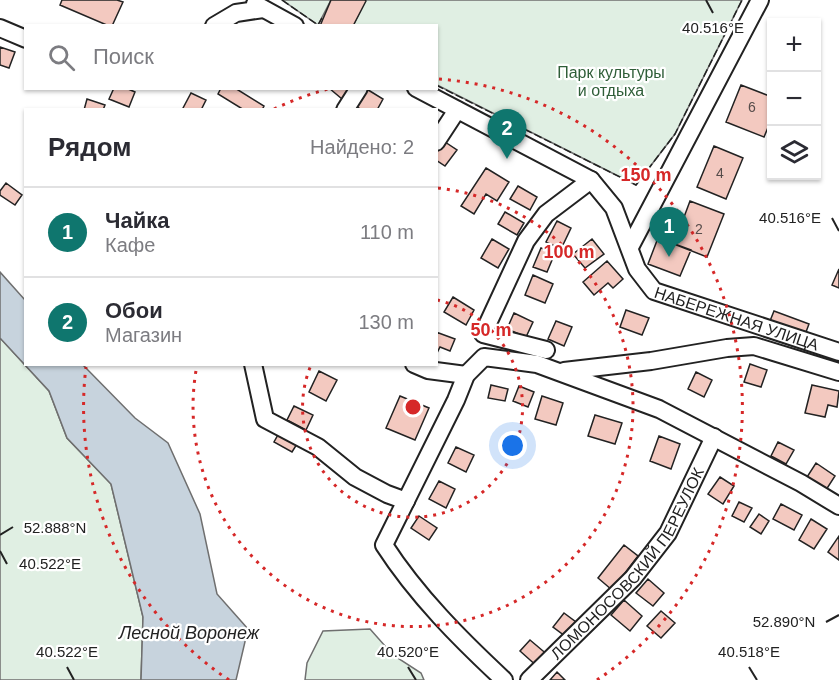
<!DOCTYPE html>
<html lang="ru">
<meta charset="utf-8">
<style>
:root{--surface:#fff;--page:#f2f2f3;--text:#2b2b33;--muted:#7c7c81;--line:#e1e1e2;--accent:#0f766e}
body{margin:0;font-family:Helvetica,sans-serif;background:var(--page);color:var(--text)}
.controls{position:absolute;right:18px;top:18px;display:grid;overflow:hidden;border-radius:0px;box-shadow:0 2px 4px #0004}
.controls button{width:54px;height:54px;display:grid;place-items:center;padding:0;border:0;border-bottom:2px solid var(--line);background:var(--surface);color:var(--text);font:30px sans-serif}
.you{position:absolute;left:513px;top:446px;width:21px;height:21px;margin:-15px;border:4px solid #fff;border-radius:50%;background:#1a73e8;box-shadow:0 0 0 9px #1a73e833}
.badge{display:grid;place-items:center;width:39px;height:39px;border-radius:50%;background:var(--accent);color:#fff;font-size:20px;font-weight:700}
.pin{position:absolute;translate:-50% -50px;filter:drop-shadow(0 2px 3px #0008)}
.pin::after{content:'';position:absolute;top:32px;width:21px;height:18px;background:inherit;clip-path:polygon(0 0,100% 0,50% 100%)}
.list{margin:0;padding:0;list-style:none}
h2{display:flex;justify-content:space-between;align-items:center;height:78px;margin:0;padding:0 24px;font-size:26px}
h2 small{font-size:20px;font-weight:400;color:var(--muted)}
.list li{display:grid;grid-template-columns:39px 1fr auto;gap:18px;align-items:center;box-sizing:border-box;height:90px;padding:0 24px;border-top:2px solid var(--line)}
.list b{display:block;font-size:22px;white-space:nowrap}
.list p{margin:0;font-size:20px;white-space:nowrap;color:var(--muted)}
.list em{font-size:20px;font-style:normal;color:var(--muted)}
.icon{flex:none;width:33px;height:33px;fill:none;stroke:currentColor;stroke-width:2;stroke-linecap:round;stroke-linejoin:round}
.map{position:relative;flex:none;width:839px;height:680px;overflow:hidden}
.search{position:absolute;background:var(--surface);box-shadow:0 2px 4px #0004;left:24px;top:24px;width:414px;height:66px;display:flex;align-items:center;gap:15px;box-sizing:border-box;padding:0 21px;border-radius:0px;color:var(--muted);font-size:22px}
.panel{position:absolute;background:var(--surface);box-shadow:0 2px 4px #0004;left:24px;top:108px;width:414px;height:258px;border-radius:0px}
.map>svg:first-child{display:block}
.green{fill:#e0efe3;stroke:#6f6f6f;stroke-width:1.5}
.water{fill:#c7d3dd;stroke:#6f6f6f;stroke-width:1.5}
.building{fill:#f3c9c0;stroke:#222;stroke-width:1.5}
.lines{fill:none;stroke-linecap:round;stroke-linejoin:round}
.minor-casing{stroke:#222;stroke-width:20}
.minor{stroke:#fff;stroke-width:16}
.fence{stroke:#222;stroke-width:1.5;stroke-dasharray:8 3;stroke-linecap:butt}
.ticks{fill:none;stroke:#222;stroke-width:2}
.ring{fill:none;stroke:#d62828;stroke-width:3;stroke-dasharray:3 6}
.labels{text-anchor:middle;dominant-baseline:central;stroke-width:4.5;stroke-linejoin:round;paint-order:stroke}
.number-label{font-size:14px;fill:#564c4a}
.park-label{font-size:16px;fill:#2f5e38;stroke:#fff}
.street-label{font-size:16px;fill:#222;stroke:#fff}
.water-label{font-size:18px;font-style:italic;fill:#222;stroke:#fff}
.ticks-label{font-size:15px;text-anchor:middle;fill:#222;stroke:#fff;stroke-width:4.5;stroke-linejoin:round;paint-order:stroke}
.centre{fill:#d62828;stroke:#fff;stroke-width:3}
.ring-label{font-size:18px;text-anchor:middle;font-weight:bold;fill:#d62828;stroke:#fff;stroke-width:4.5;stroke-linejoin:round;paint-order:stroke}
</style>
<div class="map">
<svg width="839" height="680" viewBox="0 0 839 680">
<rect width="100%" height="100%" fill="#fff"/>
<path class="green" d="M282,0H331L318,25Z
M365,0H742L675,134L636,185L437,85L436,26H353Z
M0,338L49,391L67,438L111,484L143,617L141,680H0Z
M370,629L393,655L421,673L424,680H305L307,663L323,631Z"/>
<path class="water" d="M0,272L25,300L26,364L83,365L135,418L168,443L200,514L217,594L248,629L236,680H141L143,617L111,484L67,438L49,391L0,338Z"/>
<path class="building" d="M62,0H117L123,2L112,26H109L60,5Z
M331,0H365L366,1L353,26H320Z
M0,47L15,52L9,68L0,65Z
M741,85L772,97V118L764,137L726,122Z
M114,88H126L135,92L129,107L109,99Z
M221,88H235L264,106L262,110H244L218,94Z
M329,88H350L342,99Z
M365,88L383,99L377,110H362L355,106Z
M191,93L206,100L201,110H182Z
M87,99L105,105L103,110H84Z
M442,140L457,150L445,166L436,160V148Z
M714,146L743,158L726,199L697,187Z
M486,168L509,182L497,201L486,194L474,214L461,206Z
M6,183L22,195L15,205L0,195V191Z
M518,186L537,197L530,210L510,199Z
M690,201L724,214L707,257L674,244Z
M505,212L524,223L517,235L498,224Z
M557,221L571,228L561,249L546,242Z
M658,238L691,250L680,276L648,264Z
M492,239L509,249L498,268L481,258Z
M592,239L604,254L585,268L573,254Z
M541,248L555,253L547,272L533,267Z
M607,261L623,279L613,288L608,283L594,295L583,282Z
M839,269V288L832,285Z
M533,275L553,284L545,303L525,295Z
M453,297L474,310L466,325L444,312Z
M626,310L649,318L642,335L620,327Z
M774,311L809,324L803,340L768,326Z
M514,313L533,322L526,337L507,329Z
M556,321L572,327L564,346L548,339Z
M436,332L455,339L450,351L440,347L436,355Z
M750,364L767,370L761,387L744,382Z
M319,371L337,380L326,401L309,392Z
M696,372L712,380L704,397L688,389Z
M491,385L508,389L505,401L488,398Z
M812,385L839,391L837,407L828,405L825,417L805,413Z
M519,386L534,392L528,407L513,401Z
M400,396L429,408L415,440L386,428Z
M542,396L563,403L556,425L535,419Z
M294,406L313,415L306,430L287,420Z
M595,415L622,423L615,444L588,436Z
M279,433L297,444L292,452L274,442Z
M659,436L680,444L671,469L650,461Z
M778,442L794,450L786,464L771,456Z
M456,447L474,455L466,472L448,463Z
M816,463L835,476L826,490L807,477Z
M720,477L734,486L723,504L708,494Z
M439,481L455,489L446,508L429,499Z
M739,502L752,508L744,522L732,516Z
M781,504L802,515L794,530L773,519Z
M759,514L769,521L761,534L750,527Z
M419,516L437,528L429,540L411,528Z
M811,519L827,529L814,549L799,540Z
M839,536V560L828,552Z
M624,545L638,556L612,590L598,578Z
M648,579L664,593L653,606L636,593Z
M624,600L642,616L630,631L611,615Z
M661,611L675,623L661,638L647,626Z
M564,613L580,625L569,639L553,627Z
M530,640L549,656L539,668L520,651Z
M557,672L565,680H550Z"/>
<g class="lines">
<defs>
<g id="minor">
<path d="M255,4L295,26"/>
<path d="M214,26L236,13L263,9"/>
<path d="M0,28L26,39"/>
<path id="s1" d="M416,88L591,180L614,208L637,269L654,291L839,352"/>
<path d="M345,110L359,88"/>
<path d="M436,142L457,110"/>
<path d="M630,247L760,0"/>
<path d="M546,350L483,334L526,241L546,214L591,180"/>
<path d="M253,364L265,419L318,447L355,477L387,494L406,501"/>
<path d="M414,364L428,370L466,375"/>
<path d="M564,371L651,361L727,348L754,346L839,372"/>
<path d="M504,680C460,639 417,596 384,545L456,400L466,375L484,357L537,364L659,409L801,483L839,506"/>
<path id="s2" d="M529,680L633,578L668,533L714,437"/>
</g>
</defs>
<use href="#minor" class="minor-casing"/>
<use href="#minor" class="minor"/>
<path class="fence" d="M282,0L318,25L323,16
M436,85L636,185L675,134L742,0"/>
</g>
<path class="ticks" d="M706,0L713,13M832,218L839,231M0,535L13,527M0,551L7,564M826,622L839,615M67,667L74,680M408,667L416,680M749,667L757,680"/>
<g class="ring">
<path d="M437 300A110 110 0 1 1 311 365"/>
<path d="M438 188A220 220 0 1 1 197 365"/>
<path d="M229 680A329 329 0 0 1 86 367M274 109A329 329 0 0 1 328 89M439 79A329 329 0 0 1 597 680"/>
</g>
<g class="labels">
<g class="number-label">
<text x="752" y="107">6</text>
<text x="720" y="173">4</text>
<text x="699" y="229">2</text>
</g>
<g class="park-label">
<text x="611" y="72">Парк культуры<tspan x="611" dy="18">и отдыха</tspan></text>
</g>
<g class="street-label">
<text stroke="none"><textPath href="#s1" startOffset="414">НАБЕРЕЖНАЯ УЛИЦА</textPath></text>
<text stroke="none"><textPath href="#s2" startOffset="154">ЛОМОНОСОВСКИЙ ПЕРЕУЛОК</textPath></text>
</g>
<g class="water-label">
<text x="189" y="633">Лесной Воронеж</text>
</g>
</g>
<g class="ticks-label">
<text x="713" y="33">40.516°E</text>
<text x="790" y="223">40.516°E</text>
<text x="55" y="533">52.888°N</text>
<text x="50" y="569">40.522°E</text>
<text x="784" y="627">52.890°N</text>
<text x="67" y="657">40.522°E</text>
<text x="408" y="657">40.520°E</text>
<text x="749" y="657">40.518°E</text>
</g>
<circle cx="413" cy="407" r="9" class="centre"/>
<g class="ring-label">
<text x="646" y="181">150 m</text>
<text x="569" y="258">100 m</text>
<text x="491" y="336">50 m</text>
</g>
</svg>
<div class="controls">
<button>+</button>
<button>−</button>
<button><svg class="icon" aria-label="layers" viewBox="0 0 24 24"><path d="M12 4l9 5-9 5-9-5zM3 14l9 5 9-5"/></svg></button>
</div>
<div class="you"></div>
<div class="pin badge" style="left:669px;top:257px">1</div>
<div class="pin badge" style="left:507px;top:159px">2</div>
<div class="search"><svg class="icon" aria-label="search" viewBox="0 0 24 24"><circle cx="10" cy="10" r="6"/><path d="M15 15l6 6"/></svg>Поиск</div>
<section class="panel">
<h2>Рядом<small>Найдено: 2</small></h2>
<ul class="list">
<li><span class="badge">1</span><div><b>Чайка</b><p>Кафе</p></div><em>110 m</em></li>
<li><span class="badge">2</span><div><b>Обои</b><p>Магазин</p></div><em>130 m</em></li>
</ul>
</section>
</div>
